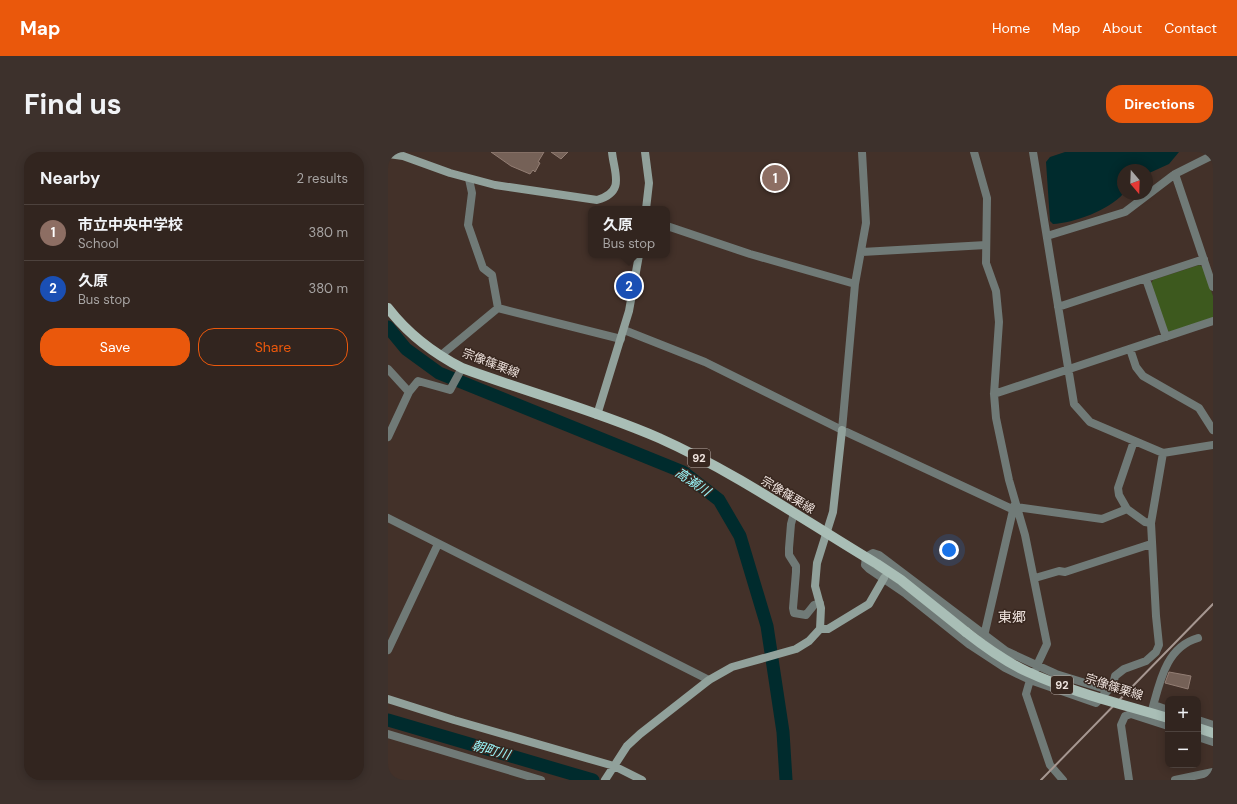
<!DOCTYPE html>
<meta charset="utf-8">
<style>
:root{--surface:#32251f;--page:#3d312c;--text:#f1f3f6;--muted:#a8a5a4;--line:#4d423d;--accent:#ea580c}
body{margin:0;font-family:"DM Sans","Noto Sans JP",sans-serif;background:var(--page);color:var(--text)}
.controls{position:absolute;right:12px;bottom:12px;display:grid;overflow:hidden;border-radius:8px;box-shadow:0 2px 10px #0003}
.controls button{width:36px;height:36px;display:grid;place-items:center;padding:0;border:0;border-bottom:1px solid var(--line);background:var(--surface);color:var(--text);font:20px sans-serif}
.compass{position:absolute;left:729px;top:12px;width:36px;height:36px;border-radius:50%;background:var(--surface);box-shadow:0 2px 10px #0003;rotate:161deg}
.you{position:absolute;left:561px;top:398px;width:14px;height:14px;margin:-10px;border:3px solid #fff;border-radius:50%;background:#1a73e8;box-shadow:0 0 0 6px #1a73e833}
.badge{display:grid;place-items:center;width:26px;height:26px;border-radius:50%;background:var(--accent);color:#fff;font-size:13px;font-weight:700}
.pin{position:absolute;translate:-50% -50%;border:2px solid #fff;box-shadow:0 1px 4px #0006}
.popup{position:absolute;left:200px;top:54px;width:82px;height:52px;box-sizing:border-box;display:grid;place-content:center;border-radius:8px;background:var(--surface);filter:drop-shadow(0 1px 3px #0005);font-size:13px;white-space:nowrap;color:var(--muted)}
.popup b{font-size:15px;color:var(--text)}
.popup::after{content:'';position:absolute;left:50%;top:100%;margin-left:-8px;border:8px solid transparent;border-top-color:var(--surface)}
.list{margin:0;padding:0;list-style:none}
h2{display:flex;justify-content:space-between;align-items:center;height:52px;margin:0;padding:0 16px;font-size:17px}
h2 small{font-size:13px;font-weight:400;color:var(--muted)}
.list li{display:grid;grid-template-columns:26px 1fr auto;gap:12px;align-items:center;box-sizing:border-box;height:56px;padding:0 16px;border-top:1px solid var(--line)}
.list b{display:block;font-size:15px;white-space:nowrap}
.list p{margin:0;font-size:13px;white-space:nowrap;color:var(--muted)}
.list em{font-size:13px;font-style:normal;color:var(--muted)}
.actions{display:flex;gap:8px;padding:12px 16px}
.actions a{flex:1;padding:9px 0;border:1px solid var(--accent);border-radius:16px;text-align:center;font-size:14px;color:var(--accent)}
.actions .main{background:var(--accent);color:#fff}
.map{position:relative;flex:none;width:825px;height:628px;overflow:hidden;border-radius:16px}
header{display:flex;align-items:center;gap:24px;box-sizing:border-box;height:56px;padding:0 20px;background:var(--accent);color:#fff}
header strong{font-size:19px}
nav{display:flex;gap:22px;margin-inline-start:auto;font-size:14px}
.intro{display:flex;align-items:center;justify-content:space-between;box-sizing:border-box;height:96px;padding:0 24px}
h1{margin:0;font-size:28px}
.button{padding:10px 18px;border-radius:16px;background:var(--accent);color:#fff;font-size:14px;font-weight:700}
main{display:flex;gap:24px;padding:0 24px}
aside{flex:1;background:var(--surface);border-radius:16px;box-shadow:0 2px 10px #0003}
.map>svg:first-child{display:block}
.green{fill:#3d591e}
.water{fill:#002b2d}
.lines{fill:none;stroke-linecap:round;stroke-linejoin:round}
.river{stroke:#002b2d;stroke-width:13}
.building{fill:#756157;stroke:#937e74}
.street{stroke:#707a77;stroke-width:8}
.secondary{stroke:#91a19b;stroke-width:8}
.primary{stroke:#a9beb6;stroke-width:10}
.rail{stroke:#a69791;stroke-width:2}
.primary-bridge{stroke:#a9beb6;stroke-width:10}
.labels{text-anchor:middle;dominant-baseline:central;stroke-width:3;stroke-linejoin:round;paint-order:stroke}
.shield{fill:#38271f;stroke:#b8aba5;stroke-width:1}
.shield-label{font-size:11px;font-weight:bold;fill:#efe3de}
.street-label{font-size:12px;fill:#efe3de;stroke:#38271f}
.water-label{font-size:13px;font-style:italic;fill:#99f5f9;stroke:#38271f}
.quarter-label{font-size:14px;fill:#efe3de;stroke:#38271f}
</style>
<header>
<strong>Map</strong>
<nav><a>Home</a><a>Map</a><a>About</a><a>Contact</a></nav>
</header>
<div class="intro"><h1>Find us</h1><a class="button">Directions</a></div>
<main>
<aside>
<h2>Nearby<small>2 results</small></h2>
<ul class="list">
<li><span class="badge" style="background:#8d6e63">1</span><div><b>市立中央中学校</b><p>School</p></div><em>380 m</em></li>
<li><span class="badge" style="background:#1a4fb4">2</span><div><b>久原</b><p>Bus stop</p></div><em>380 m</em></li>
</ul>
<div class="actions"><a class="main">Save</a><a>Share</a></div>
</aside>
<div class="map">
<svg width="825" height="628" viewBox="0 0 825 628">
<rect width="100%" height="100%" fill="#433129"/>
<path class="green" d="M811,113L815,115L825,144V166L782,180L778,178L763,132L765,128Z"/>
<path class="water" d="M677,0H791L781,12L759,22V18H735V42C721,58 686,71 665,72L662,69L658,10L662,5Z"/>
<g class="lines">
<path class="river" d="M0,175L18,197L51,221L295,320L331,348L352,384L379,474L395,580L398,628
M0,568L205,628"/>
</g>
<path class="building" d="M103,0H156L150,10L152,11L147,20L145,18L142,22L123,14Z
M163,0H180L173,7Z
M781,520L803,524L800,537L777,531Z"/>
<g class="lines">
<path class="street" d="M586,0L599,46L598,111L608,139L611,170L606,242L608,266L621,328L637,383L659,492L642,528L638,542L662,613L675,628
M645,0L686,252L702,270L775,301L825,293
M787,22L825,135
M81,27L84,41L80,73L95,116L104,123L110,156
M279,74L362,102L467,132
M659,84L737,60L787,22L825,3
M474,100L598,93
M758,127L778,185
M670,155L816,107
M236,178L317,210L454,278L626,358
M742,197L748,215L755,224L811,256L825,278
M52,204L110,156L233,187
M0,217L21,240
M606,242L825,169
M454,278L467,132L478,71L474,0
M0,285L21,240L30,229L62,238L74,216
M628,355L714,367L739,357L757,370L763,371
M739,357L731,343L730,336L746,289
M406,361L403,372L401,396V403L408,414V420L405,456L406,461L418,463L426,453L432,451
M0,366L321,528
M647,426L671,419L677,420L763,392
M596,484L626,354
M0,498L50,392
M720,538L668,522L618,499L491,403L485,401L478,405L477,413L481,417L518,442L582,493L617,516L642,528L708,551L725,533L727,524L736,517L758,509L768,500L771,493L768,464L763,371L775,301
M766,553L780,558
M762,565C771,536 775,496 810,486
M810,568L825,573
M0,582L153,628
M810,585L825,590
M741,628L733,573L737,564L743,562L780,574
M787,628L825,620"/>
<path class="secondary" d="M257,0L261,31L258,57
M0,2L15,4L62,21L107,33L209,48C238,40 226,21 224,0
M209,263L241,159L251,103
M432,477H440L481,452L496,426
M0,547L66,568L226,614L254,628
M217,628L239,594L252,582L321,528L344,515L408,497L421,489L432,477L433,456L427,434L429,411L445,360L454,278"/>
<path class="primary" d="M0,156C20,182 45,201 74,216C139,240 207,258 271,286C347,320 417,369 489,412L513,428L578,480
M810,576L825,581"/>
<path class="rail" d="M653,628L825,452"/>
<path class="primary-bridge" d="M578,480C597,495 618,510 640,520C683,540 734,552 780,566"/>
</g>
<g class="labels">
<g class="shield">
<rect x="300" y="297" width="22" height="18" rx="3"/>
<rect x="663" y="524" width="22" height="18" rx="3"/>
</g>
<g class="shield-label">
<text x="311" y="306">92</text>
<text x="674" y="533">92</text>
</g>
<g class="street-label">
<text transform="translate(103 211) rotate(21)">宗像篠栗線</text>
<text transform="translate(400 343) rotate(31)">宗像篠栗線</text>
<text transform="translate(726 535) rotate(18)">宗像篠栗線</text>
</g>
<g class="water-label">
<text transform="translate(305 330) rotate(34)">高瀬川</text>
<text transform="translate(103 598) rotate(16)">朝町川</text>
</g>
<g class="quarter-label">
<text x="624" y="465">東郷</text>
</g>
</g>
</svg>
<div class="controls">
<button>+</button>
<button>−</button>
</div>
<svg class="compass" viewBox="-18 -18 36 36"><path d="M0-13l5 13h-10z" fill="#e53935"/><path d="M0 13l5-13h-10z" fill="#a8a5a4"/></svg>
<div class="you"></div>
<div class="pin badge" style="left:387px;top:26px;background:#8d6e63">1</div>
<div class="pin badge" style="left:241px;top:134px;background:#1a4fb4">2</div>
<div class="popup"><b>久原</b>Bus stop</div>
</div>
</main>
